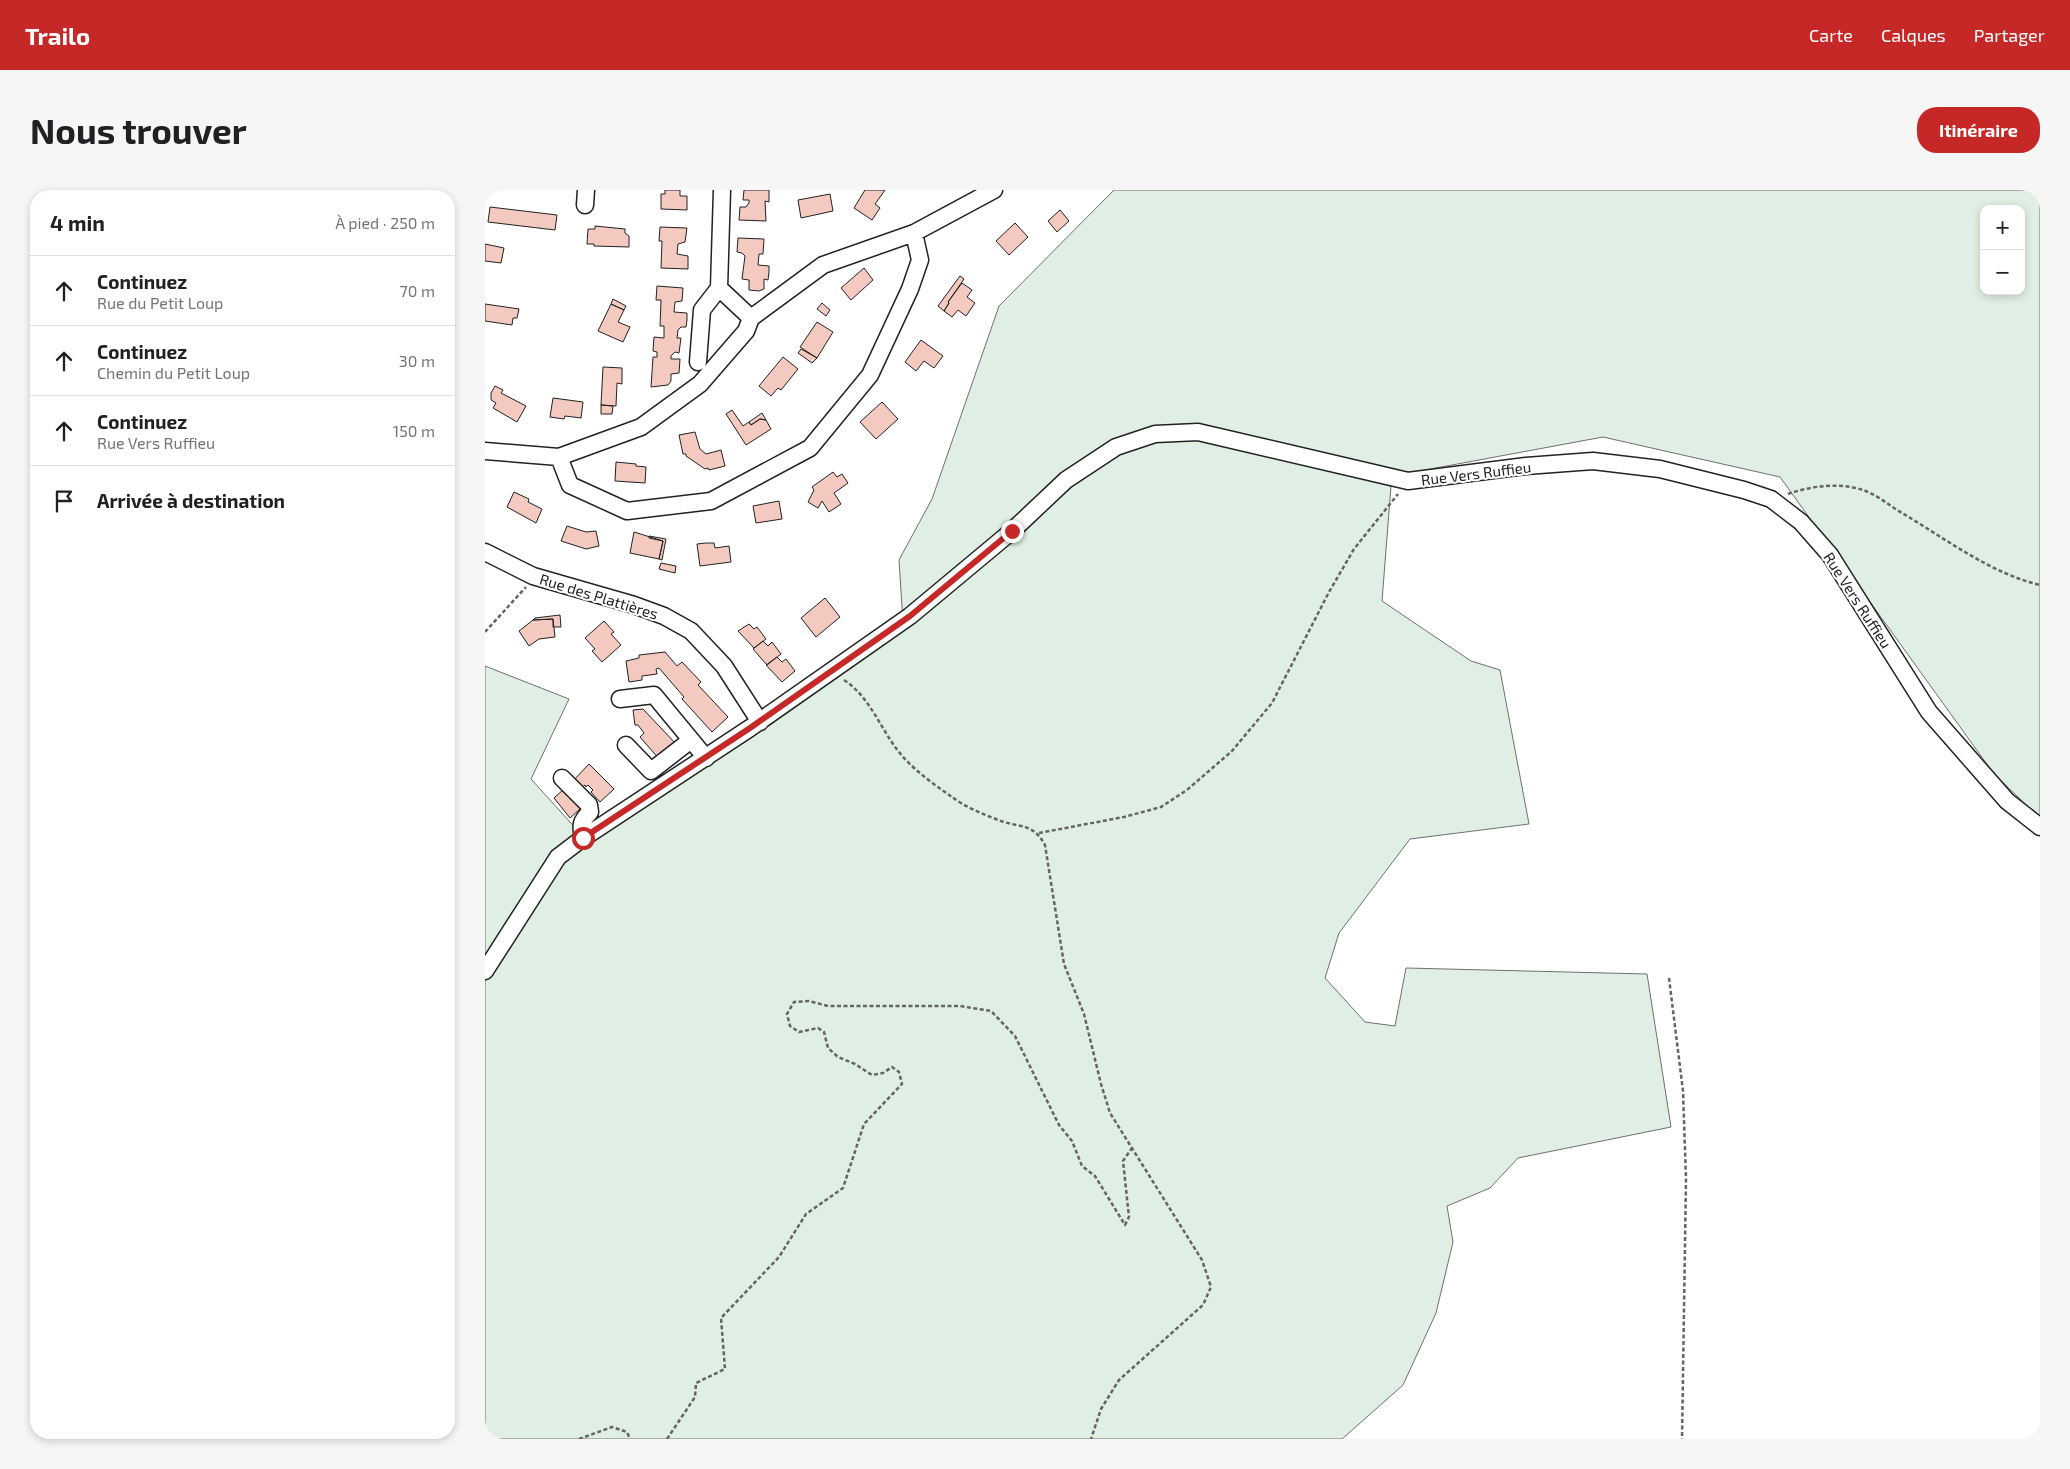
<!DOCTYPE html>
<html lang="fr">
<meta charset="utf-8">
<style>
:root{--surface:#fff;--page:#f6f6f6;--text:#202124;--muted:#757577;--line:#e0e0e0;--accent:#c62828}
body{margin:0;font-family:"Exo 2",sans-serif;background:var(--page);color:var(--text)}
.controls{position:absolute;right:15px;top:15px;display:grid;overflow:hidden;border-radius:10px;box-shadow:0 2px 8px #0003}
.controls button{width:45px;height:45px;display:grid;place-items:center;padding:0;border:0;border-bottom:1px solid var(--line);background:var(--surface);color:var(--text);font:25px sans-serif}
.stop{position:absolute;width:15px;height:15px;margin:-11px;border:4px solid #c62828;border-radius:50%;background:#fff}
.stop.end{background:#c62828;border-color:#fff;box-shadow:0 1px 5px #0008}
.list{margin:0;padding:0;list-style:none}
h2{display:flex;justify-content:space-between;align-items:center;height:65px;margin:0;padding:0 20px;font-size:21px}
h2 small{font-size:16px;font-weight:400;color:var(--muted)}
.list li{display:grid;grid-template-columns:32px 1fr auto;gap:15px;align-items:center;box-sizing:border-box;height:70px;padding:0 20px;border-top:1px solid var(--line)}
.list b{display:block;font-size:19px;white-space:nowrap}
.list p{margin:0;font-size:16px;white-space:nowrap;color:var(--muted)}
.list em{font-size:16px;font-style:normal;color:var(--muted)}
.icon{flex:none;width:28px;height:28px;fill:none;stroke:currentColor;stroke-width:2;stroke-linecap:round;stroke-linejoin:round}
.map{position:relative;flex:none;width:1555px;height:1249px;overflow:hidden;border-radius:20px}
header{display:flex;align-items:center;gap:30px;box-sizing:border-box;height:70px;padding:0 25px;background:var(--accent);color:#fff}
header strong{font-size:24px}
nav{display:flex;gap:28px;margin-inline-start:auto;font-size:18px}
.intro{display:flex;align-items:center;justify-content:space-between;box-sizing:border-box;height:120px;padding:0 30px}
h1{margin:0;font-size:35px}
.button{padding:12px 22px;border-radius:20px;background:var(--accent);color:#fff;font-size:18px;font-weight:700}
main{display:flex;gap:30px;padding:0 30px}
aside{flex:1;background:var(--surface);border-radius:20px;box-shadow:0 2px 8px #0003}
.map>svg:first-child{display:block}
.green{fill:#e0efe3;stroke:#6f6f6f;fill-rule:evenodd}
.building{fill:#f3c9c0;stroke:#222}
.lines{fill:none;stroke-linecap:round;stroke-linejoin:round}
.minor-casing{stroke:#222;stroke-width:19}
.path{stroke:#646464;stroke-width:2.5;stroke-dasharray:4 2.5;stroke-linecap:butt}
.minor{stroke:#fff;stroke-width:16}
.route{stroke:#c62828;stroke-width:6}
.labels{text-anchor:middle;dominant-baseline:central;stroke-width:4;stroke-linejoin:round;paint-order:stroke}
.street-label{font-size:15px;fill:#222;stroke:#fff}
</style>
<header>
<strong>Trailo</strong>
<nav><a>Carte</a><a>Calques</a><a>Partager</a></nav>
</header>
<div class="intro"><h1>Nous trouver</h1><a class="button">Itinéraire</a></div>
<main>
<aside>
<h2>4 min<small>À pied · 250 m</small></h2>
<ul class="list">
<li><svg class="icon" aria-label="ahead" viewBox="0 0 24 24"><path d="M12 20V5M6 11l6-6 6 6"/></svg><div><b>Continuez</b><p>Rue du Petit Loup</p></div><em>70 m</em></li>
<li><svg class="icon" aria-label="ahead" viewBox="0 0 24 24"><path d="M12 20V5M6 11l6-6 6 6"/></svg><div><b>Continuez</b><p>Chemin du Petit Loup</p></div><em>30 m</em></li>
<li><svg class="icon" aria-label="ahead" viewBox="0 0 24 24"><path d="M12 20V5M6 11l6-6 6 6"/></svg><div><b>Continuez</b><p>Rue Vers Ruffieu</p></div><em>150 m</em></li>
<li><svg class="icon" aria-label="arrive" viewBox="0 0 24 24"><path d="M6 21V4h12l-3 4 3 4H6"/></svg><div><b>Arrivée à destination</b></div></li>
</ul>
</aside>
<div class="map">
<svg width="1555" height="1249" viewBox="0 0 1555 1249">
<rect width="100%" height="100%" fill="#fff"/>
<path class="green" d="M629,0H1555V628L1509,584L1295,287L1118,247L924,283L787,266L906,296L897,411L986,471L1015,480L1044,634L925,649L854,743L840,788L880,832L910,836L921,778L1162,784L1186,937L1033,968L1005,998L962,1016L968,1052L951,1123L918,1195L857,1249H0V476L84,509L46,589L94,642L418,433L414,370L447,309L514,116ZM1499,19H1536V101H1499Z"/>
<path class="building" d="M180,0H195V6H202V20L176,19V4H180Z
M259,0H284V12L280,11L281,31L254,30L255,17H261L264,13V10H258Z
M380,0H400L390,14L395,18L387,30L369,18Z
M345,4L348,21L316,28L313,10Z
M5,17L72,25L70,40L3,32Z
M575,20L584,31L572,42L563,31Z
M530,33L543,47L524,65L511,51Z
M110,36L140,39V43L144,46V57L109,56V54H102L103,39H110Z
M175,37L202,38L200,52L193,54L192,64L203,66V79L176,78L177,51H174Z
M253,48L279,49L278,64H274L273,75L284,76V82L283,90L279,89V99L274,101L264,100V90L257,89L260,66L257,63L252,62Z
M0,54L19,58L16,73L0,71Z
M379,78L388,90L366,110L356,98Z
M475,86L479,89L463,112L464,113L459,121L453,116Z
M477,93L487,100L482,107L490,113L481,126L473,120L467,127L459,121L464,113L463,112Z
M172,96L198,98L197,111L190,112L189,122L202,123V130L201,137H196L193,140L192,148H196L194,163L190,162L186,166V169H195L194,183L186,184V191L183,195L166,197L168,167H172V162L168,161L169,147L179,148V136H175L176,110H171Z
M128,109L141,116L139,120L126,114Z
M337,113L345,120L341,126L332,119Z
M0,114L34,119L32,128H28L27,135L0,131Z
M126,114L139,120L133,132L145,137L138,152L113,141Z
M332,132L348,142L332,168L315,157Z
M436,150L458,166L449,178L439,171L431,181L420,172Z
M316,159L332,168L327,173L313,163Z
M298,167L313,179L296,200L293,198L286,206L274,196Z
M118,177L137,178V194L132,193L131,216L116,215Z
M10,196L18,200L16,203L41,216L32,232L8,218L11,213L6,210V203Z
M68,208L98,212L96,228L80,226L79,229L65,227Z
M397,212L413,229L391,249L375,232Z
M116,215L128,216L127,224H116Z
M247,220L258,236L264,232L266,235L275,229L281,230L286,239L261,255L241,224Z
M277,223L281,230L275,229L266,235L264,232Z
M210,242L215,259L221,264L236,260L240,276L224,280L223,278L220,279L201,266V264H198L194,245Z
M131,272L151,274V276L161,277L160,293L130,291Z
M348,282L352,287L357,284L363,293L349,303L356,314L344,322L337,311L333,318L323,312L329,300L327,297Z
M29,302L44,309L43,312L57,319L51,333L22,317Z
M294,311L297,329L271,333L268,316Z
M82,336L101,342L111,341L114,356L101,359L76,351Z
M149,342L178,351L174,369L145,363Z
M164,346L181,349L177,370L174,369L178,351L164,348Z
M221,353H229L230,358L244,356L246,372L215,376L212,354Z
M176,373L191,376L190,383L174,379Z
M340,408L355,427L331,447L316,428Z
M75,425L76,437H68V429L48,430L50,428Z
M68,429L70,447L54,449L44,456L34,441L48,430Z
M119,431L129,442L126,444L136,455L117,472L107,461L110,459L100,448Z
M264,434L269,439L272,437L281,449L269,458L253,441Z
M278,451L283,456L287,452L296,464L282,475L268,459Z
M180,462L192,476L197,472L216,492L213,495L243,527L227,542L197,509L199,507L174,478L171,479L172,484L157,486V490L144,492L141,471L154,468V465Z
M292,467L297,472L301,469L310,481L297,492L281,475Z
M158,519L192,555L175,570L155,547L159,543L153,535H150L148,520Z
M104,574L129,599L115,612L106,602L108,600L103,595L101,597L100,595L94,600L87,592Z
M79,599L95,619L85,628L69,608Z"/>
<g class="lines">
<defs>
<path id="minor" d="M237,0L234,98L266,128
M100,15L101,0
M213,172L217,120L234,98
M0,261L74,267L156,237L215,194L261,141L266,128L338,75L429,43L509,0
M74,267L85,295L142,321L226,311L325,258L385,185L425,99L435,70L429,43
M0,362L48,386L149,415L179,426L206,441L239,476L275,532
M135,509L169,505L221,568
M141,555L166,581L206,550
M77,588L104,615L105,622C96,631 95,635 98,648
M0,781L73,667L98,648L265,538L425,426L527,341L581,290L631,257L670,244L713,242L923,291L1041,276L1108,271L1175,279L1259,300L1286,309L1316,332L1345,365L1444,522L1522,611L1555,637"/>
</defs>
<use href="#minor" class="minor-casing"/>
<path class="path" d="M1303,304C1326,296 1354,292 1378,300C1391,304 1405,316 1417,323C1461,349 1505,383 1555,395
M0,442L41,397
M359,490C388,509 397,545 420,569C433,583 451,596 467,607C480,617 500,625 516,631C536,638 548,633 560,655L579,774L599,824L616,894L625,923L717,1070L726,1097L718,1115L634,1190L616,1219L606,1249
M554,643L639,627L676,617L702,600L747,561L787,513L844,402L869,359L913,304
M1184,788L1198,901L1201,989L1197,1249
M94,1249L127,1237L142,1242L145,1249
M182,1249L210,1207L211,1193L240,1179L236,1128L294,1067L321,1024L358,998L379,934L417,894L414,882L407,877L398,883L387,885L370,874L353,867L343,858L339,842L333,838L314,842L305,836L302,824L309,812L324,811L343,816H475L506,821L530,846L574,935L587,951L597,976L610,986L640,1035L644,1027L638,971L647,958"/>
<use href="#minor" class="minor"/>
</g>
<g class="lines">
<path class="route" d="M98,648L265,538L425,426L527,341"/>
</g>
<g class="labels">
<g class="street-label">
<text transform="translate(991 283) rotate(-7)">Rue Vers Ruffieu</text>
<text transform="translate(114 406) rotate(17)">Rue des Plattières</text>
<text transform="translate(1373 410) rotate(57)">Rue Vers Ruffieu</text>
</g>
</g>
</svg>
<div class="controls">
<button>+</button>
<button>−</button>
</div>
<div class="stop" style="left:98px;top:648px"></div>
<div class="stop end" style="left:527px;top:341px"></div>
</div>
</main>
